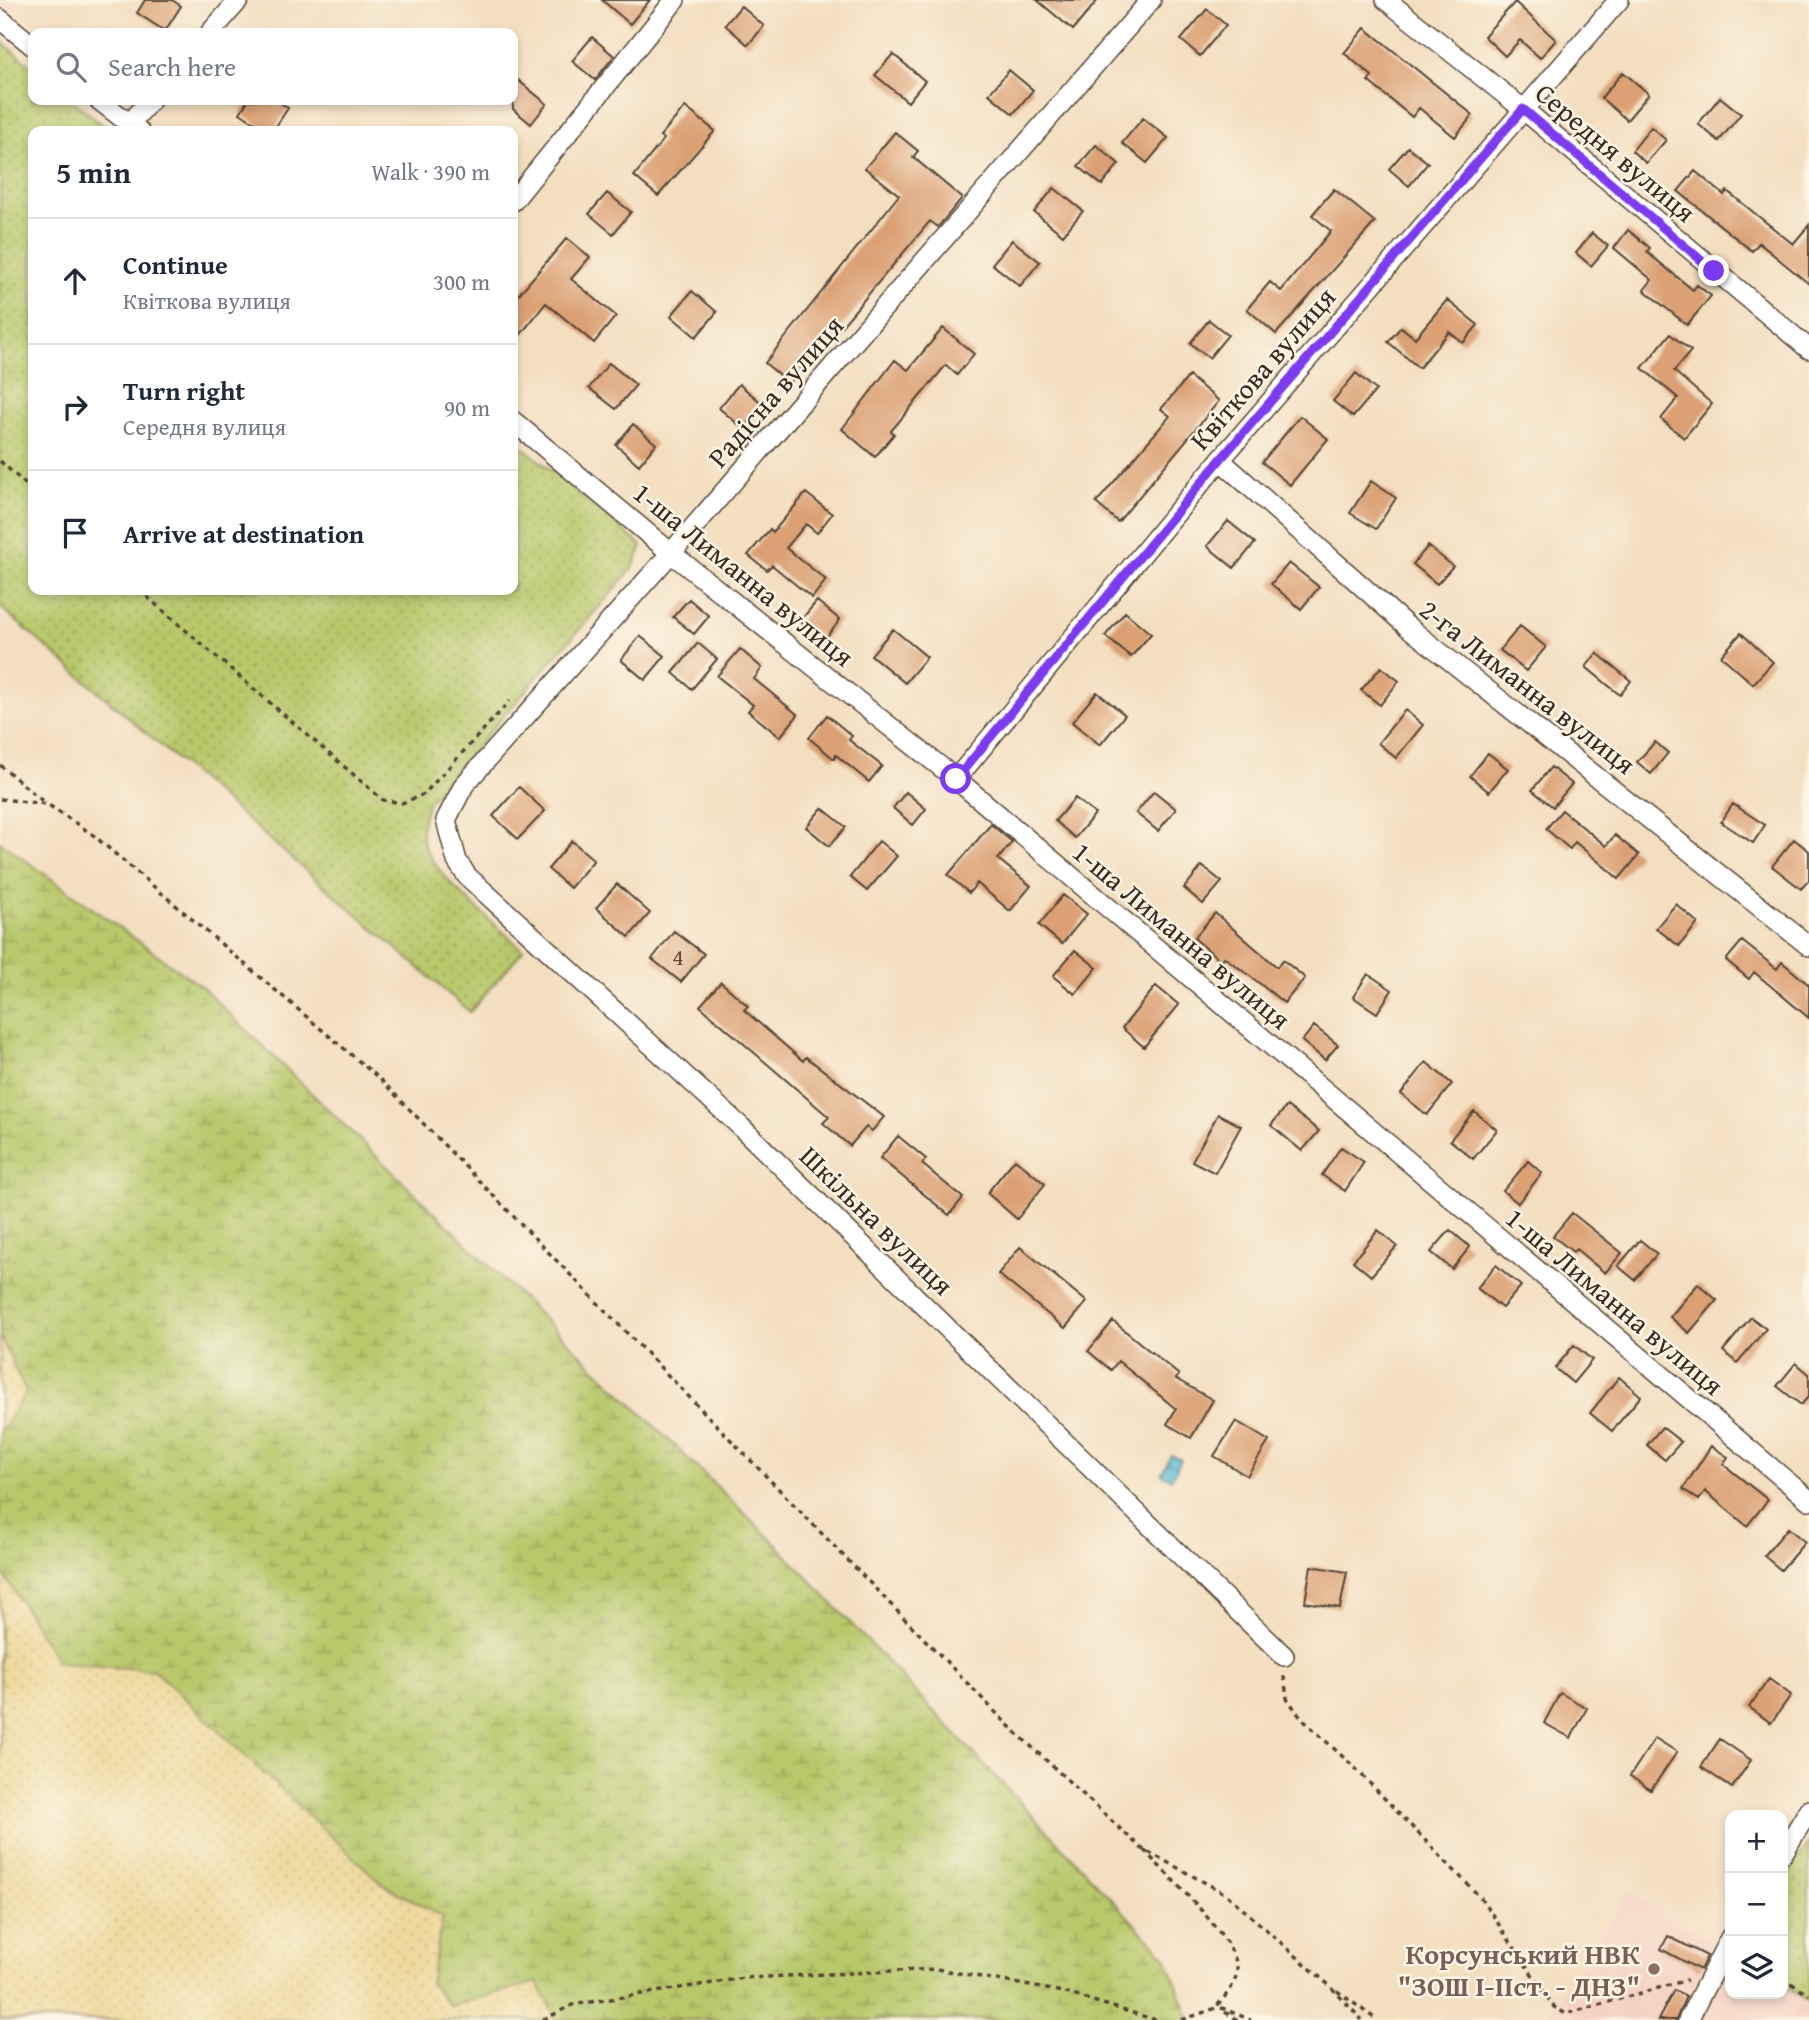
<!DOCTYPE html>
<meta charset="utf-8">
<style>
:root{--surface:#fff;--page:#f2f2f3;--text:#1f2937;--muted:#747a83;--line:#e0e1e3}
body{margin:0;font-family:"Gentium Book Plus",serif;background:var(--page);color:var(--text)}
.controls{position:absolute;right:21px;bottom:21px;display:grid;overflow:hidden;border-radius:14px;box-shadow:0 4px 10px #0003}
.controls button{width:63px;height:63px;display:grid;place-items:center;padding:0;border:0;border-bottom:2px solid var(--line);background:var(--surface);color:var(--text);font:35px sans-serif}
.stop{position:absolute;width:21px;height:21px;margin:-16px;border:5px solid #7c3aed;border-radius:50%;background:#fff}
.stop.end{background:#7c3aed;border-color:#fff;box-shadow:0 2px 7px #0008}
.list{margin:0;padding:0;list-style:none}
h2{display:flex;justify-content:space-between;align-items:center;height:91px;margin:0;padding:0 28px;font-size:30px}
h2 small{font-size:23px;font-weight:400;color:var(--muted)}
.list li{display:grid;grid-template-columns:46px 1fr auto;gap:21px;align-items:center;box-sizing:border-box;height:126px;padding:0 28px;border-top:2px solid var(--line)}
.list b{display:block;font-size:26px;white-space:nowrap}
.list p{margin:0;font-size:23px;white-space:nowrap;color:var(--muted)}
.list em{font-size:23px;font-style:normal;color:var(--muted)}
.icon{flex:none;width:38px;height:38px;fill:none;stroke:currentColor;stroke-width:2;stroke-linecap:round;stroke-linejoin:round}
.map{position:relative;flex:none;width:1809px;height:2020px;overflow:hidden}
.search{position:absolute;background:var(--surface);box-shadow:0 4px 10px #0003;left:28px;top:28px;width:490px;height:77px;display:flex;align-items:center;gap:18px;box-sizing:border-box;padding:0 24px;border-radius:14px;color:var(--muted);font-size:26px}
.panel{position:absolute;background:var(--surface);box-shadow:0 4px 10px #0003;left:28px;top:126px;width:490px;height:469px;border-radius:14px}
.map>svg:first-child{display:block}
.built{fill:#f5d2c3}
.grass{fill:url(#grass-dots);stroke:#7a7944;stroke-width:2}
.wetland{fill:url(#wetland-marsh);stroke:#7a7944;stroke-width:2}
.sand{fill:url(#sand-dots);stroke:#94825e;stroke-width:2}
.water{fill:url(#water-ripples);stroke:#4a727c;stroke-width:2}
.building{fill:#dba175}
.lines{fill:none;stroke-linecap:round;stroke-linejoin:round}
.minor-casing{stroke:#574536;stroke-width:22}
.path{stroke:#574536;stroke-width:3.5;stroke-dasharray:5 5;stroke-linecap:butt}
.minor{stroke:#fff;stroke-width:19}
.route{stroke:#7c3aed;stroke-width:9}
.education-dot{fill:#8d6e63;stroke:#fcf5e5;stroke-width:2.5}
.labels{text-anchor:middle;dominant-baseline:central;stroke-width:5;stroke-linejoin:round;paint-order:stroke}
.number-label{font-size:24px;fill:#634834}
.street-label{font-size:28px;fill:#3b2a1e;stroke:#fcf5e5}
.education-label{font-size:28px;font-weight:bold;fill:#785e54;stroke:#fcf5e5;text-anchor:end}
</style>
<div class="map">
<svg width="1809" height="2020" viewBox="0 0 1809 2020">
<defs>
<pattern id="grass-dots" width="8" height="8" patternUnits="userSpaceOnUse" patternTransform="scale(1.75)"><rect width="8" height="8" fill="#b8c86b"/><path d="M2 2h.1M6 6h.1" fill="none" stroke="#97a357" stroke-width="1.8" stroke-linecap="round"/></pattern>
<pattern id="wetland-marsh" width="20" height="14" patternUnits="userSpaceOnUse" patternTransform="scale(1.75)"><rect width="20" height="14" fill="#b8c86b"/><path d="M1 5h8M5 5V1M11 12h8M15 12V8" fill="none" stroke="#97a357"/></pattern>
<pattern id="sand-dots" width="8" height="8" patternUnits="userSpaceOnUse" patternTransform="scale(1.75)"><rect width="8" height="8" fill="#eeda9e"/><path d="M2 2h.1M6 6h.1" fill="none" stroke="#cdbb88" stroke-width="1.8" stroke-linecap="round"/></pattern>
<pattern id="water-ripples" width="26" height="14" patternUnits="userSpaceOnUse" patternTransform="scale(1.75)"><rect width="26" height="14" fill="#5abbd9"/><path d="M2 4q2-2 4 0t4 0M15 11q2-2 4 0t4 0" fill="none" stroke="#4c98af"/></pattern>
</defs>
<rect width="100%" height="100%" fill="#fcf5e5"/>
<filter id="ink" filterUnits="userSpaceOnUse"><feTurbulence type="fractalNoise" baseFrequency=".0143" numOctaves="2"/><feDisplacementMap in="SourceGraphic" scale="14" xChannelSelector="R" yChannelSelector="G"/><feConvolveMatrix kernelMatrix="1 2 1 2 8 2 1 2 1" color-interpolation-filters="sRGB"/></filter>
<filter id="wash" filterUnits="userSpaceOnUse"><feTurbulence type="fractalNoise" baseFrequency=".00686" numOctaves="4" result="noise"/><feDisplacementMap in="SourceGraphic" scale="28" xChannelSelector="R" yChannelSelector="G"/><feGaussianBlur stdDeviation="1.57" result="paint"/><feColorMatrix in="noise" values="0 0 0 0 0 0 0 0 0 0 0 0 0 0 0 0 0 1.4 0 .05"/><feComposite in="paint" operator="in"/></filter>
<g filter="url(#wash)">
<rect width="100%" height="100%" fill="#f3dec0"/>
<path class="built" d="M1629,1892L1730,1953V1994H1783V1986L1809,2002V2020H1545Z"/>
<path class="grass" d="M0,40L33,68V100H72L110,131H33V590H513V439L642,546L633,568L428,802C424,815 419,830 424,844C434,876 497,925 523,950L470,1012L0,607Z
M1809,1842V2002L1783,1986V1885Z"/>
<path class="wetland" d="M0,842L202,987L776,1544L1166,1957L1190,2020H0Z"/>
<path class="sand" d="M0,1336L26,1392L0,1433Z
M0,1568L58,1663L154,1670L382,1884L443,1917L430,1983L450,2006L537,1982L557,2020H0Z"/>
<path class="water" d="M1171,1455L1181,1460L1171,1479L1161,1474Z"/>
<g id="blocks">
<path class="building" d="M145,0H172L181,6L165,31L137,13Z
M602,0H650L630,24Z
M1037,0H1098L1073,30Z
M1515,2L1556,40L1540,58L1520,40L1505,56L1484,36Z
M741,6L764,26L748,45L725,25Z
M1207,9L1226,25L1200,56L1181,40Z
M1365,28L1473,115L1455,137L1419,108L1412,117L1368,81L1372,76L1344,53Z
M592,37L614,56L595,80L572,61Z
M893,54L925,81L908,102L875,75Z
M1009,70L1033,90L1013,114L989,94Z
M1623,72L1649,94L1627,120L1601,98Z
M513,76L547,104L531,124L513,109Z
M1720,97L1741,114L1719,141L1698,124Z
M248,100H276L288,108L273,131H267L240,113Z
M685,107L715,131L658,196L634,176L664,139L660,136Z
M1143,118L1168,138L1147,163L1122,143Z
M1651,127L1666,140L1646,163L1632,151Z
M895,132L918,151L913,157L962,198L938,227L930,221L825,346L822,343L789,383L765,363L899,195L865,168Z
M1096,145L1119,164L1102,185L1078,166Z
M1408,147L1428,163L1409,186L1389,169Z
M1695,171L1724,195L1727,191L1793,244L1809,225V284L1759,243L1752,251L1678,191Z
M1054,188L1083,211L1063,235L1034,212Z
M1334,189L1375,222L1276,334L1247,309L1270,282L1281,291L1331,231L1312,215Z
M607,193L631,212L613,234L589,214Z
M1628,230L1650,248L1647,252L1693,290L1697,285L1711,296L1687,325L1644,290L1652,280L1614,248Z
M1592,233L1608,246L1591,266L1576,253Z
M567,238L590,257L571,279L616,316L594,343L546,303L513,344V301Z
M1012,240L1040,262L1020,286L992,264Z
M692,291L717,312L696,337L671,316Z
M1447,300L1478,325L1463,343L1449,332L1419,368L1388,342L1401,327L1415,338Z
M1209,320L1228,335L1209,358L1190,343Z
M943,328L974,354L957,375L946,365L891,431L894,434L875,457L842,429L895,360L908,370Z
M1670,334L1691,351L1674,371L1712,404L1684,438L1661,419L1678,398L1642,368Z
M609,363L636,385L616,409L589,388Z
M1356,373L1376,390L1353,417L1333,401Z
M1189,376L1219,401L1118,522L1096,503L1170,416L1161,409Z
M739,384L764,405L744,429L719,408Z
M1300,416L1328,439L1290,485L1262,462Z
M633,424L656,444L639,465L616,445Z
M1371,481L1396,498L1376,529L1350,513Z
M806,493L832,514L817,533L806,524L786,548L826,580L812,598L772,565L767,570L748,555L770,529L773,532Z
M1228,521L1255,543L1234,568L1207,546Z
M1428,546L1453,566L1437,584L1413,564Z
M1289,563L1319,587L1301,609L1271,584Z
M689,599L709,616L694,634L673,617Z
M817,601L840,620L824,640L800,621Z
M1125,612L1151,634L1131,657L1105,636Z
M1520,626L1546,647L1526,671L1500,650Z
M893,629L927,657L905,683L871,655Z
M1741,633L1773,662L1753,684L1721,656Z
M640,636L665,656L645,680L621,660Z
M698,643L717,659L692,689L673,673Z
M740,649L762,668L754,679L798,715L780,737L748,711L753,705L717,676Z
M1597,653L1631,681L1620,695L1586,667Z
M1381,667L1399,681L1380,705L1361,690Z
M1097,692L1125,715L1100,745L1072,722Z
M1405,710L1423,725L1396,758L1378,743Z
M827,715L852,736L849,740L882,766L869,782L836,755L834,759L809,738Z
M1655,742L1668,753L1651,774L1637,762Z
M1488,753L1508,769L1489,792L1470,776Z
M1551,767L1572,784L1553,807L1532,790Z
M519,787L545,811L518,839L493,816Z
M1154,791L1176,809L1158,831L1136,813Z
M906,792L926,809L913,825L893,808Z
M1075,798L1095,814L1075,838L1055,821Z
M1733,804L1765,825L1753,843L1721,822Z
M822,808L846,827L829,846L806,827Z
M1562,810L1606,846L1615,835L1639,855L1619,879L1575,842L1570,849L1546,829Z
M991,824L1012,842L998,859L1031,886L1010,911L977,883L969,893L948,875Z
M1794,839L1809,851V880L1801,889L1772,866Z
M572,841L594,860L570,888L548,869Z
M879,841L897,856L867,891L850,877Z
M1202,866L1222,882L1203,904L1184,888Z
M617,884L650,913L629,937L596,908Z
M1063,895L1087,914L1062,944L1039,925Z
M1676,904L1698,923L1679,946L1656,928Z
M1215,913L1277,967L1283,960L1305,978L1284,1003L1254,979L1224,957L1221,961L1194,938Z
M674,931L704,954L681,982L652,959Z
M1742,941L1777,969L1782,962L1809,985V1018L1754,972L1749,979L1726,960Z
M1075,950L1097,968L1075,994L1053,976Z
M1368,974L1392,990L1377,1013L1353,997Z
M721,982L748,1006L744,1010L803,1061L806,1057L884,1117L872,1131L866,1127L850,1146L823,1123L829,1117L700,1006Z
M1156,986L1179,1005L1144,1047L1122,1028Z
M1314,1026L1338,1045L1325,1060L1302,1041Z
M1426,1062L1452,1084L1427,1115L1401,1094Z
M1287,1106L1319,1131L1302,1151L1271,1125Z
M1474,1111L1497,1130L1473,1159L1450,1140Z
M1218,1114L1241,1126L1215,1173L1192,1161Z
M898,1136L926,1159L922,1164L963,1198L949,1215L880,1158Z
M1341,1147L1364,1162L1345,1191L1322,1175Z
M1015,1159L1045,1184L1017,1219L987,1193Z
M1528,1161L1542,1173L1518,1203L1503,1191Z
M1572,1213L1622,1253L1605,1273L1576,1249L1573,1252L1553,1236Z
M1378,1230L1397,1246L1371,1276L1353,1261Z
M1450,1230L1470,1247L1452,1269L1431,1252Z
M1640,1240L1657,1254L1635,1280L1618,1266Z
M1020,1247L1087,1302L1065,1328L998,1274Z
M1496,1265L1521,1286L1502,1308L1477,1288Z
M1698,1284L1717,1300L1689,1333L1670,1317Z
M1751,1317L1766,1329L1737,1363L1723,1351Z
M1113,1321L1179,1375L1176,1379L1213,1400L1191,1438L1167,1424L1176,1409L1118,1361L1111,1370L1088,1351Z
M1574,1345L1592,1360L1573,1383L1555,1368Z
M1796,1363L1809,1374V1396L1801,1405L1777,1386Z
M1619,1377L1641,1396L1612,1431L1590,1413Z
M1236,1421L1269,1441L1247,1476L1214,1456Z
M1662,1427L1681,1442L1665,1460L1647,1445Z
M1711,1446L1728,1457L1723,1464L1768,1500L1747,1526L1705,1491L1699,1500L1683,1489Z
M1788,1528L1805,1542L1781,1570L1764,1556Z
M1311,1566L1347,1572L1340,1608L1305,1602Z
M1769,1679L1791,1695L1771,1723L1749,1707Z
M1560,1693L1587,1708L1571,1738L1544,1723Z
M1655,1738L1677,1752L1651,1790L1630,1776Z
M1720,1739L1751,1760L1732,1788L1701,1767Z
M1668,1936L1707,1956L1700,1970L1661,1949Z
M1674,1990L1686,1996L1676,2020H1658Z"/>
</g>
</g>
<g filter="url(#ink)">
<use href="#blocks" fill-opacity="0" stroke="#574536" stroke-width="2"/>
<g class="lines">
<defs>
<path id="minor" d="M1151,0L671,553L464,785L446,820L457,861L467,876L741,1127L1284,1656
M1386,0L1523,109L1809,349
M0,19L33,46
M210,33L239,0
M99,100L139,131
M130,123L151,100
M513,201L675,0
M513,421L671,553L956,779L1809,1500
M1220,460L1408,627L1809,946
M956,779L1220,460L1619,0
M1783,1853L1809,1810
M1688,2020L1730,1938"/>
</defs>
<use href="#minor" class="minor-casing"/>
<path class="path" d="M0,461L33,491
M139,590L383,800L402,803L424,794L510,701
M0,765L45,803
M0,799L47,804L92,834L381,1080L1008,1725L1141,1848L1226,1894L1330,1986L1362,2020
M1284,1676L1287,1698L1301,1718L1355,1768L1481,1898L1554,2007L1566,2014L1687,1980
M1144,1850C1166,1875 1236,1938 1237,1968C1237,1984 1226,1995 1217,2006L1251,2020
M1783,1978L1809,1995
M1337,1991L1377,2020
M1225,2012L1238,2020
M543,2020L572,2005L744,1978L937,1969L1063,1992L1156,2020
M1182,2020L1219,2007"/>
<use href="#minor" class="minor"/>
</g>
</g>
<g class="lines" filter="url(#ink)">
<path class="route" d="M956,779L1220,460L1523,109L1714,271"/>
</g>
<circle class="education-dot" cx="1654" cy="1969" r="7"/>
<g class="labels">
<g class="number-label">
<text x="678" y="956">4</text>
</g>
<g class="street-label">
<text transform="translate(1616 152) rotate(40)">Середня вулиця</text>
<text transform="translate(1262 368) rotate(-49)">Квіткова вулиця</text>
<text transform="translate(775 391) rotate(-49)">Радісна вулиця</text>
<text transform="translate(744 574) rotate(39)">1-ша Лиманна вулиця</text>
<text transform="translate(1528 686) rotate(38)">2-га Лиманна вулиця</text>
<text transform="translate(1182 935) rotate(40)">1-ша Лиманна вулиця</text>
<text transform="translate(877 1220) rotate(44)">Шкільна вулиця</text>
<text transform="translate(1615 1301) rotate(40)">1-ша Лиманна вулиця</text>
</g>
<g class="education-label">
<text x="1640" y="1953">Корсунський НВК<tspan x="1640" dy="32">"ЗОШ І-ІІст. - ДНЗ"</tspan></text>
</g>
</g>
</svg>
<div class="controls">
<button>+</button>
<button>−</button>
<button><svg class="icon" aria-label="layers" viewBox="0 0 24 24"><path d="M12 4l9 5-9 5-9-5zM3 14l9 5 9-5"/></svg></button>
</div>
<div class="stop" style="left:956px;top:779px"></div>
<div class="stop end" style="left:1714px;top:271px"></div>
<div class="search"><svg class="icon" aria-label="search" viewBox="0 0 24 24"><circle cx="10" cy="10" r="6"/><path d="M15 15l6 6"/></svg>Search here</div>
<section class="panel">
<h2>5 min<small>Walk · 390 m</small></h2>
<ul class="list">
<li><svg class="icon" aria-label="ahead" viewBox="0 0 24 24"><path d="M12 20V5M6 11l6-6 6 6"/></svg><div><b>Continue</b><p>Квіткова вулиця</p></div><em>300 m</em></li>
<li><svg class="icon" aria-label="right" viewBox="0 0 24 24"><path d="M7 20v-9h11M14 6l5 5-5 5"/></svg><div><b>Turn right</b><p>Середня вулиця</p></div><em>90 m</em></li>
<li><svg class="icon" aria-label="arrive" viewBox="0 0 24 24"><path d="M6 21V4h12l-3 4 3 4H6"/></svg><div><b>Arrive at destination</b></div></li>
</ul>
</section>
</div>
